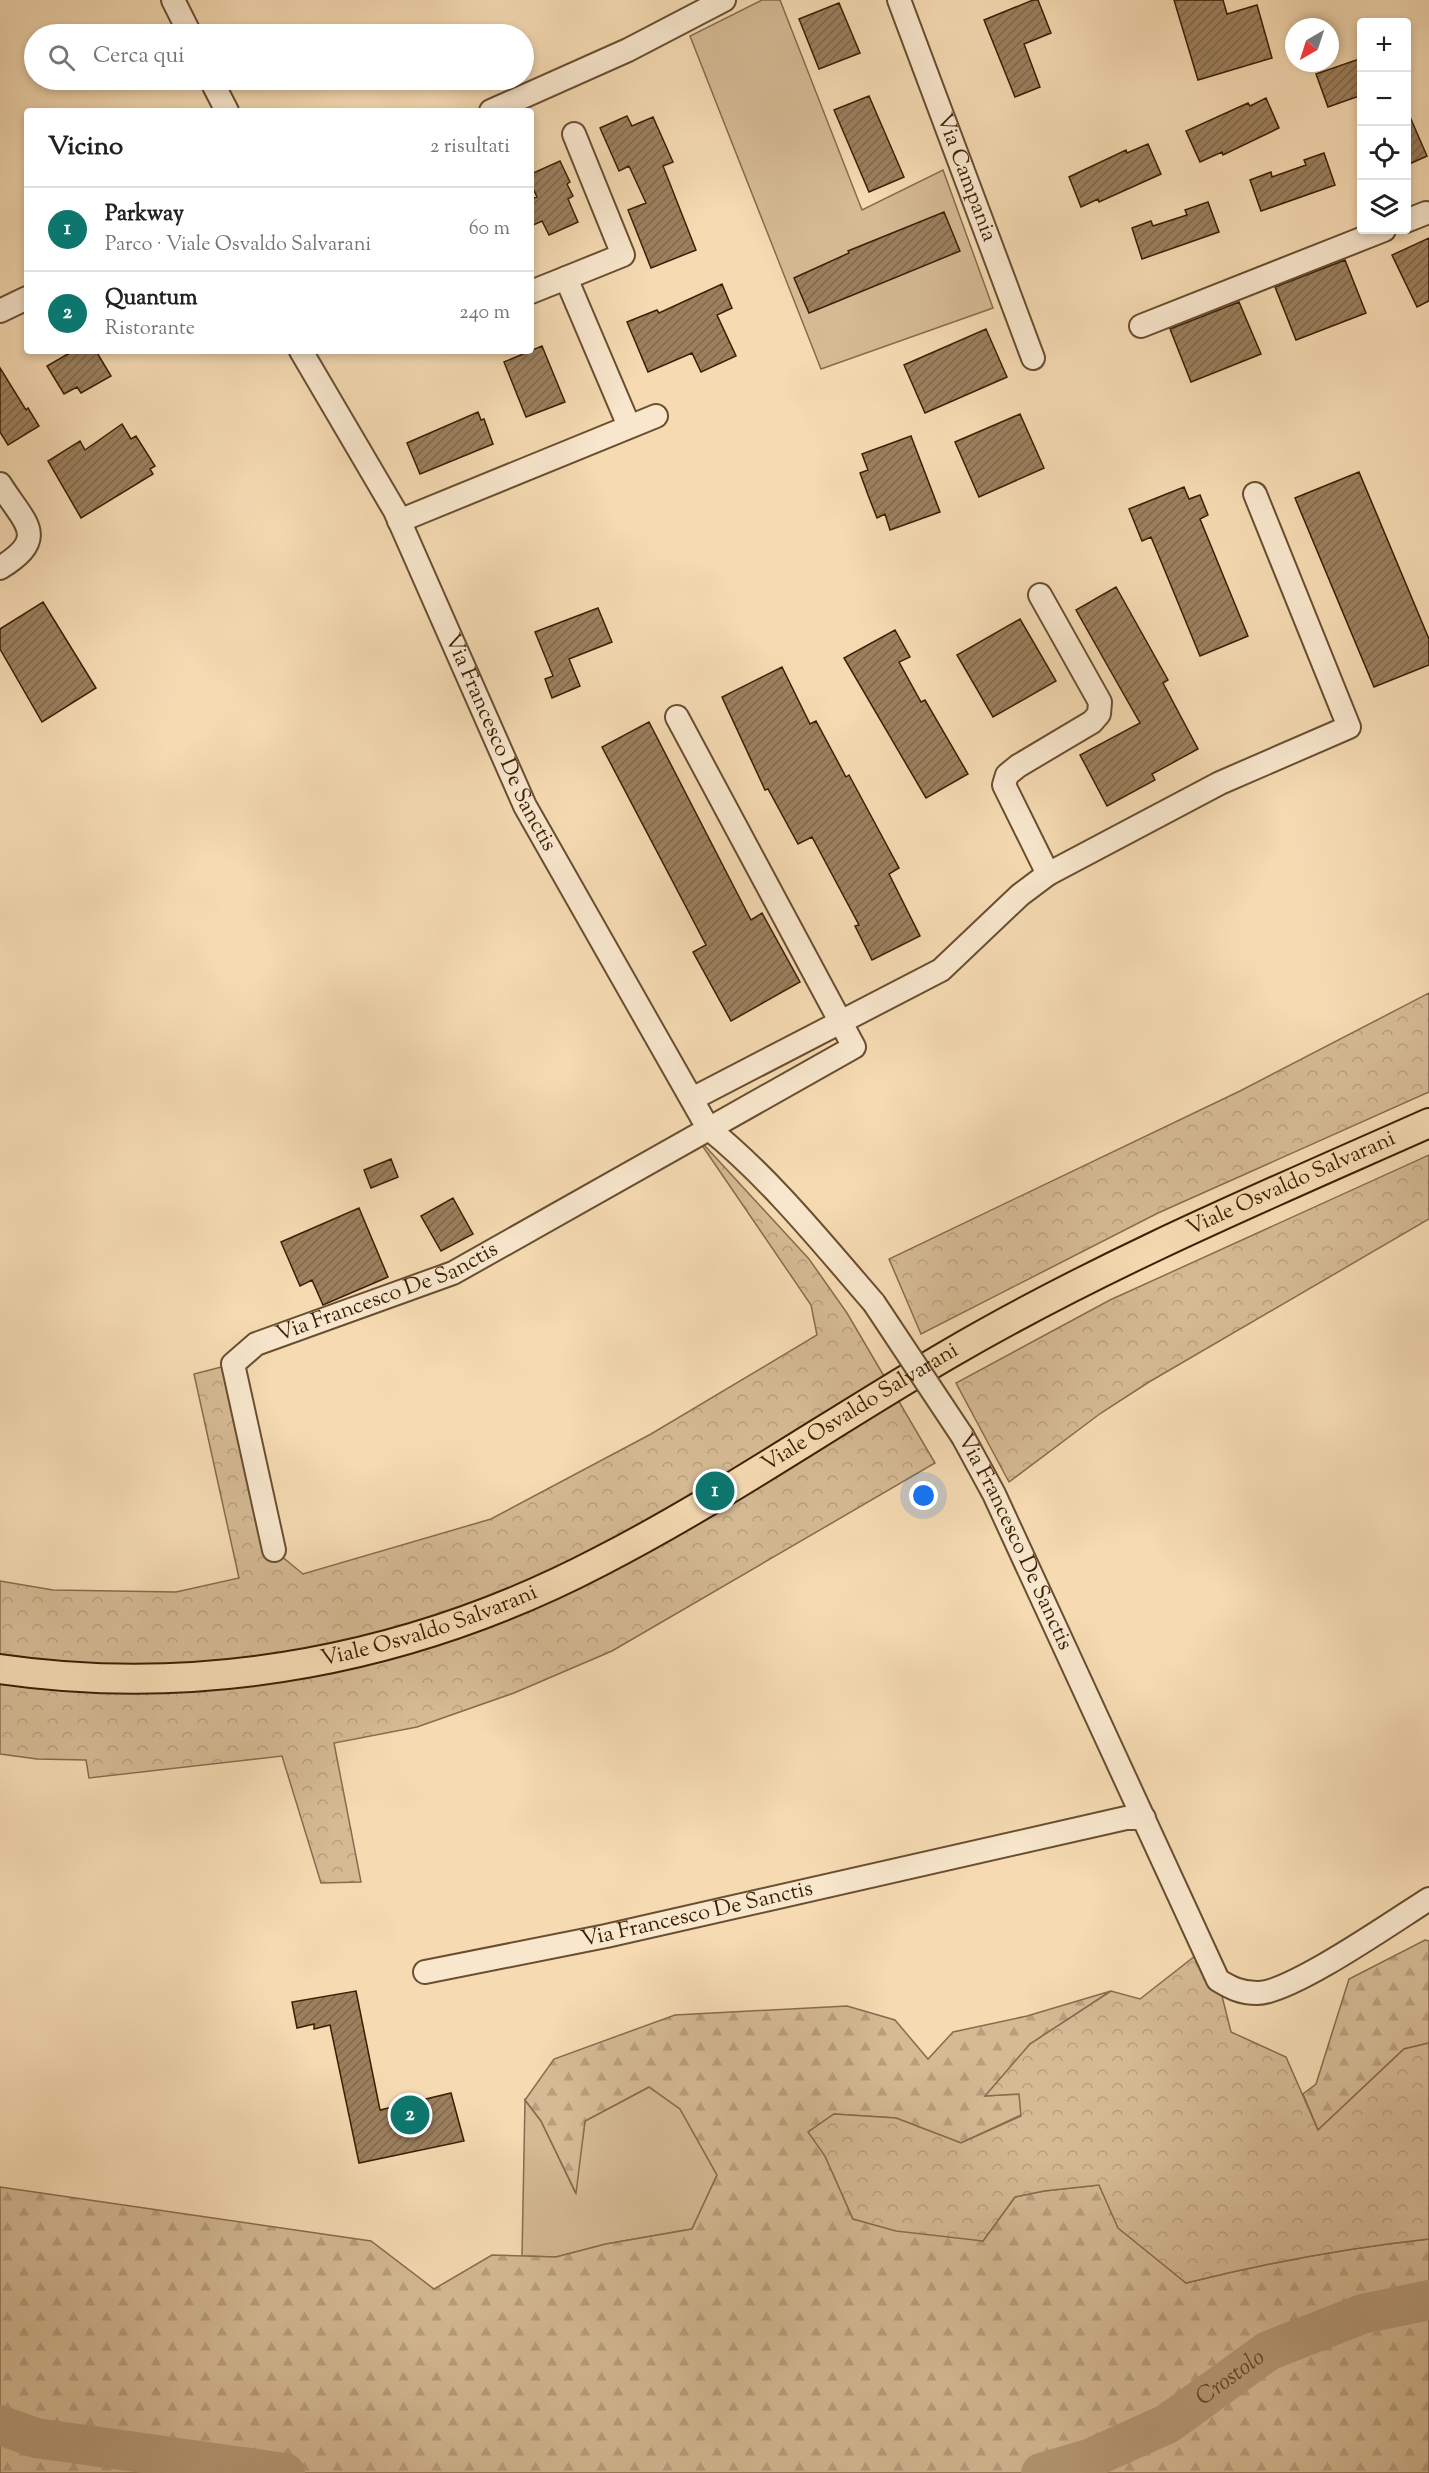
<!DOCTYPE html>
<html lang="it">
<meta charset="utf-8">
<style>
:root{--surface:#fff;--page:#f6f6f6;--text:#202124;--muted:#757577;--line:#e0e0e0;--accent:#0f766e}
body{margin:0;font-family:"Sorts Mill Goudy",serif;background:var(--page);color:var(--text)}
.controls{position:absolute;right:18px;top:18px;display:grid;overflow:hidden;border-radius:6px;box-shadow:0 3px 9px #0003}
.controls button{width:54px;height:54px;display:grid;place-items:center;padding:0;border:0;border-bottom:2px solid var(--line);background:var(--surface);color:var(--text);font:30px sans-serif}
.compass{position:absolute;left:1285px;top:18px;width:54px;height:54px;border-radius:50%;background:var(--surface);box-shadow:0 3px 9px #0003;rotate:219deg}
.you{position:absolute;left:924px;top:1496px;width:21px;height:21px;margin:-15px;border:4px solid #fff;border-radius:50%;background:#1a73e8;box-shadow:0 0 0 9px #1a73e833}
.badge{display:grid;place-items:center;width:39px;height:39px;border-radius:50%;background:var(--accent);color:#fff;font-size:20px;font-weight:700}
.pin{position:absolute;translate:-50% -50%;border:3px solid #fff;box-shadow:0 2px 6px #0006}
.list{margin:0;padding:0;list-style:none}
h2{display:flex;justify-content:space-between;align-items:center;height:78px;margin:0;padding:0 24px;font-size:26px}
h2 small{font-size:20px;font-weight:400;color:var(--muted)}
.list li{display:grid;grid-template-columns:39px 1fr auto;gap:18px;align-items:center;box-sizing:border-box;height:84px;padding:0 24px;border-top:2px solid var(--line)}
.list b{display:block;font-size:22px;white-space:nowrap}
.list p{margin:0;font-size:20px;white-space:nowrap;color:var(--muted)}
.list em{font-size:20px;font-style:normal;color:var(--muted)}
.icon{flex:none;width:33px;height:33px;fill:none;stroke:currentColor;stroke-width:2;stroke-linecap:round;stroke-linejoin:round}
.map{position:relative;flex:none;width:1429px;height:2473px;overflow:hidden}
.search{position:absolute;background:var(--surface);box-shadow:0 3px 9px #0003;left:24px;top:24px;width:510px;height:66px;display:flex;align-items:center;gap:15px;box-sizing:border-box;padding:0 21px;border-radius:33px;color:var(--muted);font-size:22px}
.panel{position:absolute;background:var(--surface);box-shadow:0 3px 9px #0003;left:24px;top:108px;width:510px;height:246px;border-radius:6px}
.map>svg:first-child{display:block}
.grass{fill:#d5ba94;stroke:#886c4c;stroke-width:1.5}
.forest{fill:url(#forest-firs);stroke:#886c4c;stroke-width:1.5}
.park{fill:url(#park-crowns);stroke:#886c4c;stroke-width:1.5}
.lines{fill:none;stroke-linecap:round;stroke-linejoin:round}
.river{stroke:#b69a77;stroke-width:40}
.building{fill:url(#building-hatch);stroke:#3b1f04;stroke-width:1.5}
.minor-casing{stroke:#6a4e30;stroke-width:26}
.major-casing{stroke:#3b1f04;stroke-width:32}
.minor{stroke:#f8e7cd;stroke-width:22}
.major{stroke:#f5dab2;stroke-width:28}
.minor-bridge-casing{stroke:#6a4e30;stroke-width:26;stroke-linecap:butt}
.minor-bridge{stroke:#f8e7cd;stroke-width:22}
.labels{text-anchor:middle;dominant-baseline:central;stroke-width:4.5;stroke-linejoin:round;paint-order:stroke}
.street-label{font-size:22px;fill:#3b1f04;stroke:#f8e7cd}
.water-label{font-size:24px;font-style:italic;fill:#664a2c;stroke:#f8e7cd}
</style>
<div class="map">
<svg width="1429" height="2473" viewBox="0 0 1429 2473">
<defs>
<pattern id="forest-firs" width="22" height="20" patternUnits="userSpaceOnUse" patternTransform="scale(1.5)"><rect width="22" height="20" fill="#d5ba94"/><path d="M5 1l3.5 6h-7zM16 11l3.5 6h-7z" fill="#b89f7e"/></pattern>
<pattern id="park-crowns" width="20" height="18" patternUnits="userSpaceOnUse" patternTransform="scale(1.5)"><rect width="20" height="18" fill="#d5ba94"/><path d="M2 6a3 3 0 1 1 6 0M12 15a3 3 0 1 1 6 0" fill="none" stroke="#b89f7e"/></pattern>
<pattern id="building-hatch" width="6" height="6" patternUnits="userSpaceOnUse" patternTransform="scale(1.5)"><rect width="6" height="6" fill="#9c805e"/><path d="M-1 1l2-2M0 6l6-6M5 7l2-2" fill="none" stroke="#80684b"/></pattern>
</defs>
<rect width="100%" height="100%" fill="#f5dab2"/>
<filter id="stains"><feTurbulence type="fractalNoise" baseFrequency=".00333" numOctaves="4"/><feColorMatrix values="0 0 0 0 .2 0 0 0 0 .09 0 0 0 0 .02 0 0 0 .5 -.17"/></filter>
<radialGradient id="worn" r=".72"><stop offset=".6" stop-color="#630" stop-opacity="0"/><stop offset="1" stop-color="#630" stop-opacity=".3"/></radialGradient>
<path class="grass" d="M762,0H780L862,210L943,170L993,308L821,369L690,36Z
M649,2087L680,2109L717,2175L692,2229L606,2244L556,2257L522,2256L525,2100L541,2121L575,2192L585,2121Z"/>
<path class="forest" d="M1425,1940L1429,1941V2043L1404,2049L1318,2130L1303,2094L1316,2084L1349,1979Z
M1111,1991L1030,2044L986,2096L1020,2094L1021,2115L961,2143L896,2118L834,2114L809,2132L825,2156L853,2219L983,2241L1015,2197L1044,2191L1099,2185L1119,2228L1186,2283C1266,2263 1347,2248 1429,2239V2473H0V2187L371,2241L434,2289L492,2255L556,2257L606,2244L692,2229L717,2175L680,2109L649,2087L585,2121L576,2193L541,2121L525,2100L554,2059L675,2015L847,2006L895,2020L928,2059L953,2032L1027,2016Z"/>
<path class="park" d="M1429,993V1092L1158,1213L921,1334L889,1259L1240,1091Z
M695,1135L809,1259L847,1313L935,1463L612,1651L514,1693L417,1727L334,1743L361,1882L321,1883L282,1756L89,1778L86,1760L37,1759L0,1754V1581L53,1590L176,1592L239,1578L194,1374L233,1364L274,1550L303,1574L491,1519L651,1434L817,1335L811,1305Z
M1429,1155V1219L1149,1382L1101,1413L1009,1482L956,1383L1110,1300Z
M1204,1949L1218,1980L1231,2032L1286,2057L1318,2130L1404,2049L1429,2043V2239C1347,2248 1266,2263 1186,2283L1118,2228L1099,2185L1044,2191L1015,2197L983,2241L896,2231L853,2219L825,2156L808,2132L834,2114L896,2118L961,2143L1021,2116L1019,2094L985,2096L1030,2044L1111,1991L1140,1999Z"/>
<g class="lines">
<g class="river">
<path d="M0,2425L36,2438L285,2473"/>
<path id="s1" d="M1041,2473L1089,2459L1167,2424L1268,2351L1362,2314L1429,2300"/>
</g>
</g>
<path class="building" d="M1033,0H1038L1051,33L1024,44L1040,87L1015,97L984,20Z
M1174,0H1223L1227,14L1257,5L1272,58L1198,80Z
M839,3L860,53L819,69L799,19Z
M1362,58V95L1328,107L1316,74Z
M869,96L904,177L869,192L834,110Z
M1266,98L1279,128L1223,155L1222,152L1200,162L1186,131L1248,103L1250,106Z
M1407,110L1427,156L1407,165Z
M627,116L632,126L653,117L673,162L663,166L696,250L651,268L628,210L646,203L629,166L619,171L600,128Z
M1148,144L1161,174L1099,202L1098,199L1081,207L1069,177L1126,150L1127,153Z
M1324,153L1335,185L1261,211L1250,180L1271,172L1272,177L1306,165L1304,160Z
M560,161L570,182L567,184L573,196L568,199L578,222L549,235L542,221L531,226V199L537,197L531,184V174Z
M1208,202L1219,232L1142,259L1132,228L1151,221L1153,226L1187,215L1185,210Z
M944,212L960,251L809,313L794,278L849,253L848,251Z
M1429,238V301L1417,307L1392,255Z
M1345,260L1366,313L1296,340L1275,287Z
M722,284L732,308L717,315L736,356L701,372L692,353L648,372L627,322L657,310L659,313Z
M1239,302L1261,354L1191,382L1170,329Z
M986,329L1007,377L925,413L904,365Z
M542,346L565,402L526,417L504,362Z
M73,351H96L111,376L81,393L77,387L64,394L47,366Z
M0,368L26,410L28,408L39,426L8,445L0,432Z
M478,412L481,420L484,419L493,444L420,474L407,443Z
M1020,414L1044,468L979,497L955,442Z
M122,424L131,439L136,436L155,466L150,469L153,474L81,518L48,461L80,441L85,450Z
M911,436L940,512L890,530L885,514L877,518L868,495L860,473L868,470L862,454Z
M1359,472L1429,639V665L1374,687L1295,498Z
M1184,487L1189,499L1200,495L1208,515L1200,519L1248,636L1200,656L1151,537L1142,541L1129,509Z
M1116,587L1168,680L1163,683L1198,749L1152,774L1155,780L1107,806L1080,755L1140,723L1076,610Z
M43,602L96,688L42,722L0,649V629Z
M598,608L612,642L569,659L580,686L552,698L545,679L553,676L535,632Z
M1020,619L1056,681L993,717L957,655Z
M895,630L910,657L899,662L921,702L925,700L968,774L926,798L844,658Z
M782,667L810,724L816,721L846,777L849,775L899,868L889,874L920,936L872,960L855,926L859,925L812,837L798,844L768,789L765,790L722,697Z
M649,722L751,920L762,913L800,982L731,1021L693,952L706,945L602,747Z
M391,1159L398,1177L371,1188L364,1170Z
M453,1198L473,1234L441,1251L421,1216Z
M359,1208L388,1277L323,1305L312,1280L300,1286L281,1242Z
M356,1991L380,2110L451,2093L464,2141L359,2163L330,2025L314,2029V2024L297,2028L292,2002Z"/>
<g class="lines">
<defs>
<g id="minor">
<path d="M173,0L190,34"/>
<path id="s2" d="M899,0L1033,358"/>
<path d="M211,80L227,111"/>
<path d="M491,111L628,50L724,0"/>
<path d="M1406,221L1426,213"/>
<path d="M566,278L623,255L574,134"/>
<path d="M531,292L566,278L629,426"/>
<path d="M0,311L27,298"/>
<path d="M1141,326L1384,230"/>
<path id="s3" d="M301,351L395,511L525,806L708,1128C770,1178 822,1243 874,1303"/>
<path d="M0,484C25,524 50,537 0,568"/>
<path d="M399,521L656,416"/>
<path d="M1040,595L1100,702L1099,714L1092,722L1018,766L1007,775L1004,785L1048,874"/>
<path d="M692,1099L941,970L1020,895L1048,874L1220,783L1349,727L1255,494"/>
<path id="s4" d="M963,1437L994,1494L1218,1980C1231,1988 1241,1993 1257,1993C1290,1994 1397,1919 1429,1899"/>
<path id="s5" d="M274,1550L233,1364L256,1344L453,1273L854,1047L677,717"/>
<path id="s6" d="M425,1972L606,1936L1126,1818H1144"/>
</g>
<g id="major">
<path id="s7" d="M0,1669C206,1699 415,1658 599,1562C720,1500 832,1422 949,1354C1103,1264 1267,1195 1429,1123"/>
</g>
</defs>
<use href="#minor" class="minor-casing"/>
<use href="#major" class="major-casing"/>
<use href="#minor" class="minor"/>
<use href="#major" class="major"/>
<defs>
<path id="minor-bridge" d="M874,1303L963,1437"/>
</defs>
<use href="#minor-bridge" class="minor-bridge-casing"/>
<use href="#minor-bridge" class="minor-bridge"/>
</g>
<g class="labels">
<g class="street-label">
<text stroke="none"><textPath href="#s2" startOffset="190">Via Campania</textPath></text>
<text stroke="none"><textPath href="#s3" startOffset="440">Via Francesco De Sanctis</textPath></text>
<text stroke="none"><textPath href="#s7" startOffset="1408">Viale Osvaldo Salvarani</textPath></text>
<text stroke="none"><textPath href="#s5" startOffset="362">Via Francesco De Sanctis</textPath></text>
<text stroke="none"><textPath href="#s7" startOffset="922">Viale Osvaldo Salvarani</textPath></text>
<text stroke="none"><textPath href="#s4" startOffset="117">Via Francesco De Sanctis</textPath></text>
<text stroke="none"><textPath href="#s7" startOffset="436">Viale Osvaldo Salvarani</textPath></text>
<text stroke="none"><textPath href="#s6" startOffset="278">Via Francesco De Sanctis</textPath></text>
</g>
<g class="water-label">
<text stroke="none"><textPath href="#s1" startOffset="214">Crostolo</textPath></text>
</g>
</g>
<rect width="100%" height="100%" filter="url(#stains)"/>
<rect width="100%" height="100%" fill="url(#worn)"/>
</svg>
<div class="controls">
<button>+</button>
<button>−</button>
<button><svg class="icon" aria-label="locate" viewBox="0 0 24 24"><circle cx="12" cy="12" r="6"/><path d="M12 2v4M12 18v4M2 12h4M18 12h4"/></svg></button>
<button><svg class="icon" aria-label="layers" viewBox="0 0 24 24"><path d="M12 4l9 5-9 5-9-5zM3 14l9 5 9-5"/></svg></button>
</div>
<svg class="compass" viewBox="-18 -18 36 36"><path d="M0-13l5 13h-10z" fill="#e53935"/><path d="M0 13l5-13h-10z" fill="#757577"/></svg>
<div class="you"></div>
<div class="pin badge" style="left:715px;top:1491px">1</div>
<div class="pin badge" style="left:410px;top:2115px">2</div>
<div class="search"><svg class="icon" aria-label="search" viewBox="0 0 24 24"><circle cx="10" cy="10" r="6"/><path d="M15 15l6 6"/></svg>Cerca qui</div>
<section class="panel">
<h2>Vicino<small>2 risultati</small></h2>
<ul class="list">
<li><span class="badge">1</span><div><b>Parkway</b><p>Parco · Viale Osvaldo Salvarani</p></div><em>60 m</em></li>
<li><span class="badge">2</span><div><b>Quantum</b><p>Ristorante</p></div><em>240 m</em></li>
</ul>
</section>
</div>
